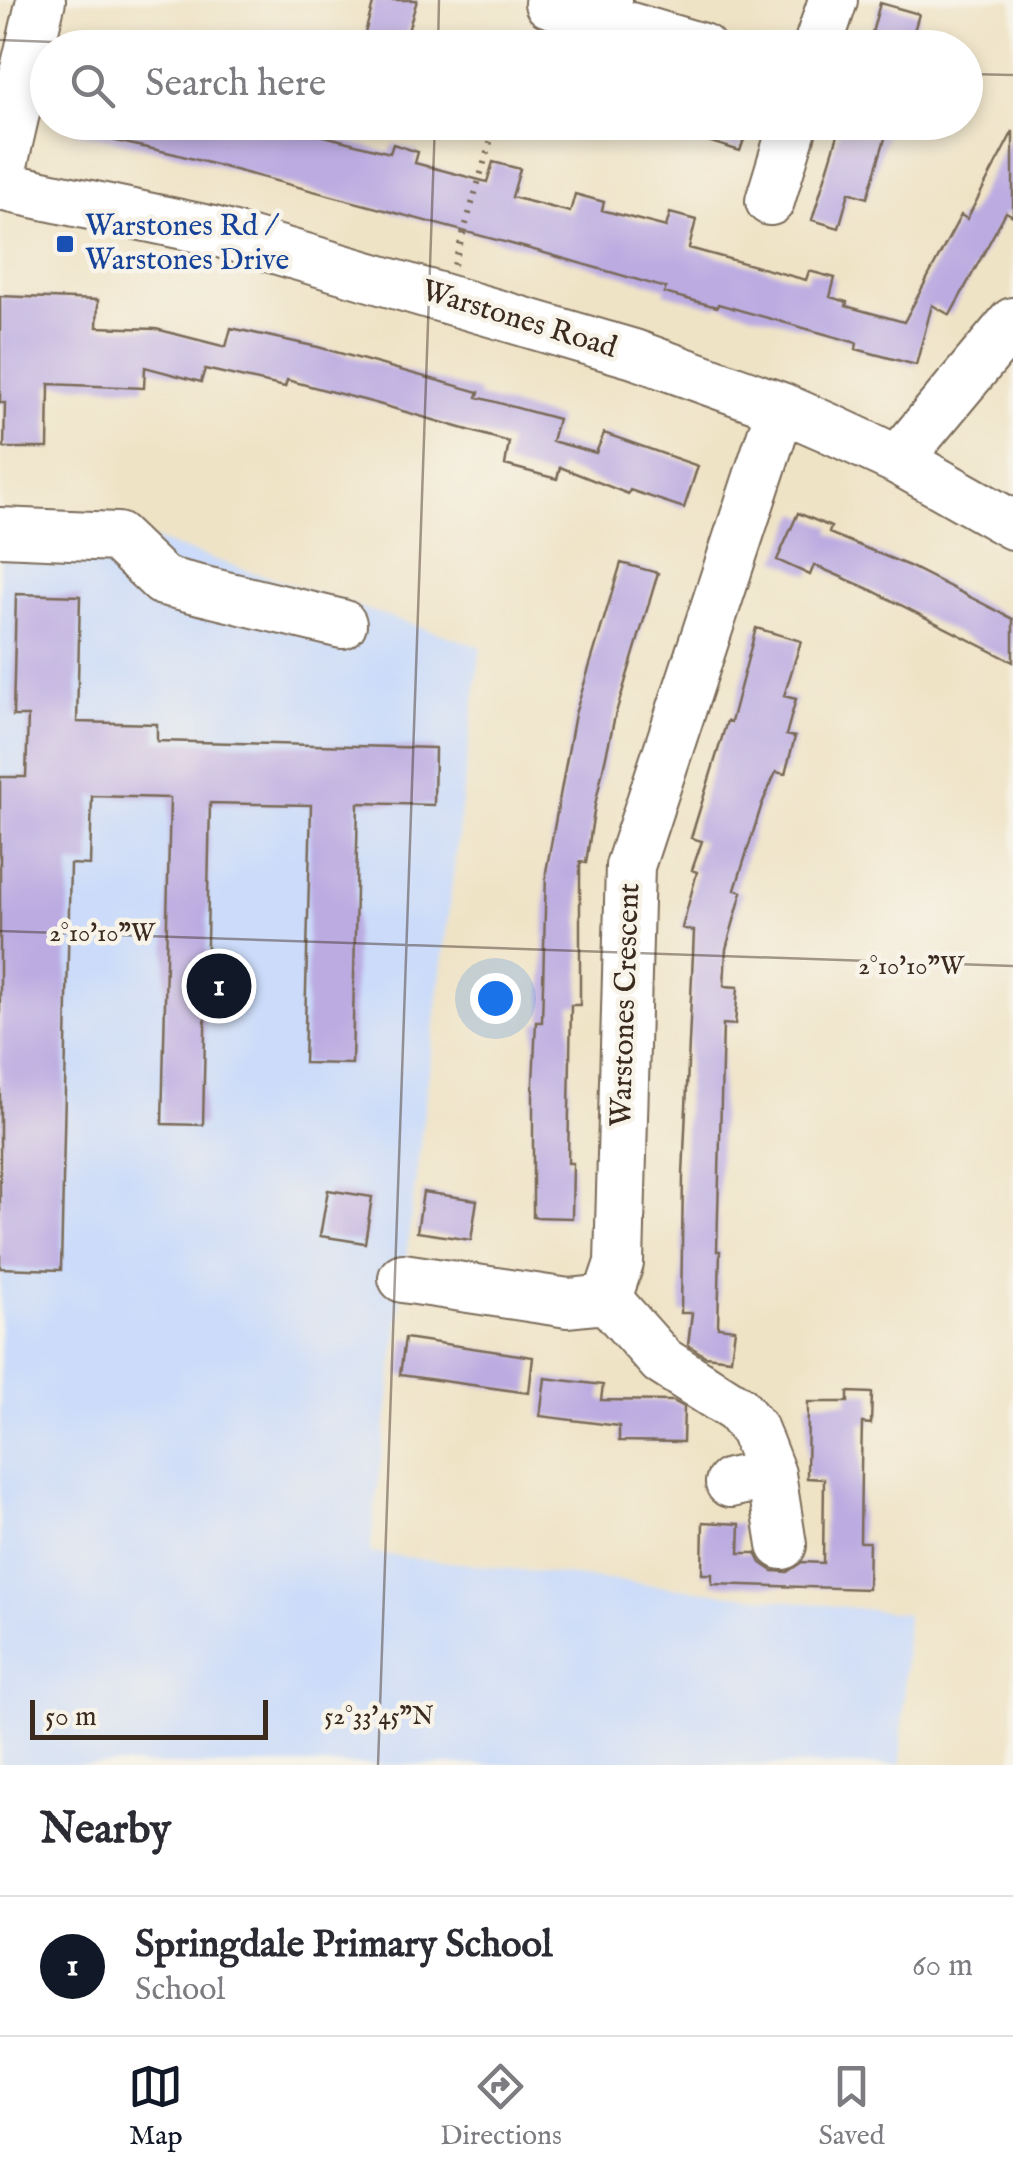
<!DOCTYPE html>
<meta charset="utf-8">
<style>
:root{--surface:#fff;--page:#f7f7f7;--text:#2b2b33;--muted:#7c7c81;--line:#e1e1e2;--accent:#111827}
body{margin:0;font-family:"IM FELL English",serif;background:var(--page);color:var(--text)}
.scale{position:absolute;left:30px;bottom:25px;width:238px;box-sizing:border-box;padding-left:10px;border:5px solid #3b2a1e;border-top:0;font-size:28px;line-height:35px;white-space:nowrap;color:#3b2a1e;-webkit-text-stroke:8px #f7f3e8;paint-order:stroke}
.you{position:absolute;left:495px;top:998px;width:35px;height:35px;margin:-25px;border:8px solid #fff;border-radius:50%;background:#1a73e8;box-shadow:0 0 0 15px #1a73e833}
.badge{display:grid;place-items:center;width:65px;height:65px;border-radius:50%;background:var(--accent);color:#fff;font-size:32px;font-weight:700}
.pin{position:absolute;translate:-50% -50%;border:5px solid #fff;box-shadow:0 2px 10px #0006}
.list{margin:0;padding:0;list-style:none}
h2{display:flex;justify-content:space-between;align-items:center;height:130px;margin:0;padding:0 40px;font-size:42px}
h2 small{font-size:32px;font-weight:400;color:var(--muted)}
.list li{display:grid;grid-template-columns:65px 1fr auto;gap:30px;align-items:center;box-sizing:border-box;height:140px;padding:0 40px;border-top:2px solid var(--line)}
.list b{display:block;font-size:38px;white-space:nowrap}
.list p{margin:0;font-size:32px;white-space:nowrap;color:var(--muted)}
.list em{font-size:32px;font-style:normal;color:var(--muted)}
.icon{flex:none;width:55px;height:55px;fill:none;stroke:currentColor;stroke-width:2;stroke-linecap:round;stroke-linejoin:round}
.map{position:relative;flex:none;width:1013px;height:1765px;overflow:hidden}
.search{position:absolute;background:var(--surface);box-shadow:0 5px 15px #0003;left:30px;right:30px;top:30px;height:110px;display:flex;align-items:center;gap:25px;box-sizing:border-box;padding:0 35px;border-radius:55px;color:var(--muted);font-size:38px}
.sheet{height:270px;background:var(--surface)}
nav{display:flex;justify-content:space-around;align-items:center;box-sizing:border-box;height:140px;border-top:2px solid var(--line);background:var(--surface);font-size:28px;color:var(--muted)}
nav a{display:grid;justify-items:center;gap:5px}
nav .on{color:var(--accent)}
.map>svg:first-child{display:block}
.built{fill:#cbdbf9}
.building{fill:#bbabe1}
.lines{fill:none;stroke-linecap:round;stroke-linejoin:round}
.minor-casing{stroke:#7a6b59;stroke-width:52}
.path{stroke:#7a6b59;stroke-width:6;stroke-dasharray:2.5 8;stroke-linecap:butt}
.minor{stroke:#fff;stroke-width:48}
.ticks{fill:none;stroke:#3b2a1e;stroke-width:2.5;stroke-opacity:0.45}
.transit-dot{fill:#1a4fb4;stroke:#f7f3e8;stroke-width:4}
.labels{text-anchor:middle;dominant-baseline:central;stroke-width:9;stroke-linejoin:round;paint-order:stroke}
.transit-label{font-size:30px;fill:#164399;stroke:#f7f3e8;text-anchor:start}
.street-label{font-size:30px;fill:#3b2a1e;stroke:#f7f3e8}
.ticks-label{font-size:25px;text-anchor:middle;fill:#3b2a1e;stroke:#f7f3e8;stroke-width:9;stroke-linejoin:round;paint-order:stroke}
</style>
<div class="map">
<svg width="1013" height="1765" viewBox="0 0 1013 1765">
<rect width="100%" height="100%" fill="#f7f3e8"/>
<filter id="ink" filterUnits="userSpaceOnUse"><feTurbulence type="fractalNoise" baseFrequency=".01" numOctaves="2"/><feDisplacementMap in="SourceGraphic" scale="20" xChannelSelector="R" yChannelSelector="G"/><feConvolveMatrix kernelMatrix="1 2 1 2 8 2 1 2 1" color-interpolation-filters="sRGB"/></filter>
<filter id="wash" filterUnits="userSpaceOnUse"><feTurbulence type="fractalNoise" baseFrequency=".0048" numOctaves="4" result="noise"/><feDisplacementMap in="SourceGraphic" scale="40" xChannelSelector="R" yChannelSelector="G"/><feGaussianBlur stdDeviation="2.25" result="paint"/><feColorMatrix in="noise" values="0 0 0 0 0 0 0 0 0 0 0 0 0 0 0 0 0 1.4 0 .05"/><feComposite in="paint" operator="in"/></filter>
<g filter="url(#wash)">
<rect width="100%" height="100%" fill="#efe3c6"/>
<path class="built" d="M0,534L149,538L481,647L370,1553L907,1614L901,1765H0Z"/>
<g id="blocks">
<path class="building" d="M374,0H417L403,48H361Z
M880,3L919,14L909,48H868Z
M76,122H316L313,133L390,153L393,144L418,152L415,163L487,182L493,162L520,169L512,197L570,212L575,194L604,202L602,210L666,227L670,213L696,220L689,248L806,280L809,271L835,278L830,297L847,302L846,306L904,322L961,215L967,219L1013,131V216L1006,212L950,315L932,305L916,365L856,349L857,343L718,304L717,307L664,293L666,288L534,250L175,154L75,132Z
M669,122H731L748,128L740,151L669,129Z
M842,122H890L867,198L849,192L839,228L812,220Z
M0,296L98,300L97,327L156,329L226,347L231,328L318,347L479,392L477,397L558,419L552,441L596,453L604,433L698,466L684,508L630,490L628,494L560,467L557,479L505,465L509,442L375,403L287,380L285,387L205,369L201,382L145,367L144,388L49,384L48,448H4L5,403H0Z
M798,513L831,527L829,533L909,566L1013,619V662L871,590L814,565L810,575L777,560Z
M621,563L658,573L615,716L595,805L586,863L580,862V1005H571L568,1163H573L572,1218L533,1217V1082L536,1022H542L546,872L575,714Z
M16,594L80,596L77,722L157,724V741L435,748L434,805L358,803L352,1064L304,1063L311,805L210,803L203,1125L162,1124L170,798L92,796L90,865L70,864L61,1270L0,1268V777H26L28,716H13Z
M756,628L801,641L784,696L796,699L786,735L795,737L785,774L776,772L762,804L735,890L742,892L726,949L724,986L738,987L735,1025L723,1024L717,1251H720L718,1327L735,1329L731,1359L705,1356L688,1345L692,1313H681L683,1175L694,931L682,928L697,872L692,870L702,841L691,838L727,721L731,722Z
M328,1190L372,1197L365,1243L320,1236Z
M423,1192L477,1200L471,1240L417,1232Z
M405,1338L533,1357L529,1393L400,1375Z
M545,1378L603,1385L601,1400L673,1401L684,1407L683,1442L619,1441V1426L540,1416Z
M848,1392L872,1393L871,1424L862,1423L861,1467L860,1542H869L868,1589L712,1584V1574H702L703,1522L740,1524L739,1553H756L761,1563L773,1571L787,1572L802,1562L823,1563L824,1479L807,1478L808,1402H848Z"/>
</g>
</g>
<g filter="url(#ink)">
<use href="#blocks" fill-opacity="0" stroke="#7a6b59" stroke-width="2.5"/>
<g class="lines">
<defs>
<path id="minor" d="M608,0L603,19L702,48
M549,3L603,19
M817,48L833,0
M0,178L41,0
M0,186L213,231L634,354L781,407L829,428L898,460L1013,525
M770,201L794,122
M898,460L1013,322
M0,532L117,537L163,581L342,624
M403,1278L568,1303L607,1299L619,1263L630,866L781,407
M607,1299L662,1361L737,1409L754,1430L771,1474L782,1545
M730,1483L771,1474"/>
</defs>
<use href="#minor" class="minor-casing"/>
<path class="path" d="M517,48L522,30
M454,265L496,122"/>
<use href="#minor" class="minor"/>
</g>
</g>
<path class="ticks" d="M0,40L213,48M438,48L439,0M966,74L1013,75M0,931L1013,966M378,1765L435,122"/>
<rect class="transit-dot" x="55" y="234" width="20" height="20" rx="5"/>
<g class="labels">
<g class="transit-label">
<text x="85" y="227">Warstones Rd /<tspan x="85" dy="34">Warstones Drive</tspan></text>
</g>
<g class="street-label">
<text transform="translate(519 320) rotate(17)">Warstones Road</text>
<text transform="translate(626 1005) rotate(-88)">Warstones Crescent</text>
</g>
</g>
<g class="ticks-label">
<text x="102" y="941">2°10'10"W</text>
<text x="911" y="974">2°10'10"W</text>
<text x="379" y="1724">52°33'45"N</text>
</g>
</svg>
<div class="scale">50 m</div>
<div class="you"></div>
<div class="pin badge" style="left:219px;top:986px">1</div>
<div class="search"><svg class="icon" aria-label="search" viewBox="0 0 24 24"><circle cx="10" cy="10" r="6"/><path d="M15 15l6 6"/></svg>Search here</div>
</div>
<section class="sheet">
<h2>Nearby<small></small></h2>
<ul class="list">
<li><span class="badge">1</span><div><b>Springdale Primary School</b><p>School</p></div><em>60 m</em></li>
</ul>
</section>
<nav>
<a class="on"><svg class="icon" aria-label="map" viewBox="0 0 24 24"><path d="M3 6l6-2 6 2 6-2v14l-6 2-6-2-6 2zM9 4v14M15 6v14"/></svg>Map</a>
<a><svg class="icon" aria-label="directions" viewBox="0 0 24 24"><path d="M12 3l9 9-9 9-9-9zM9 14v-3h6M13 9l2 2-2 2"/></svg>Directions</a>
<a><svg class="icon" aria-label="saved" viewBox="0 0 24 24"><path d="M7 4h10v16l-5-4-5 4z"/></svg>Saved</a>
</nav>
